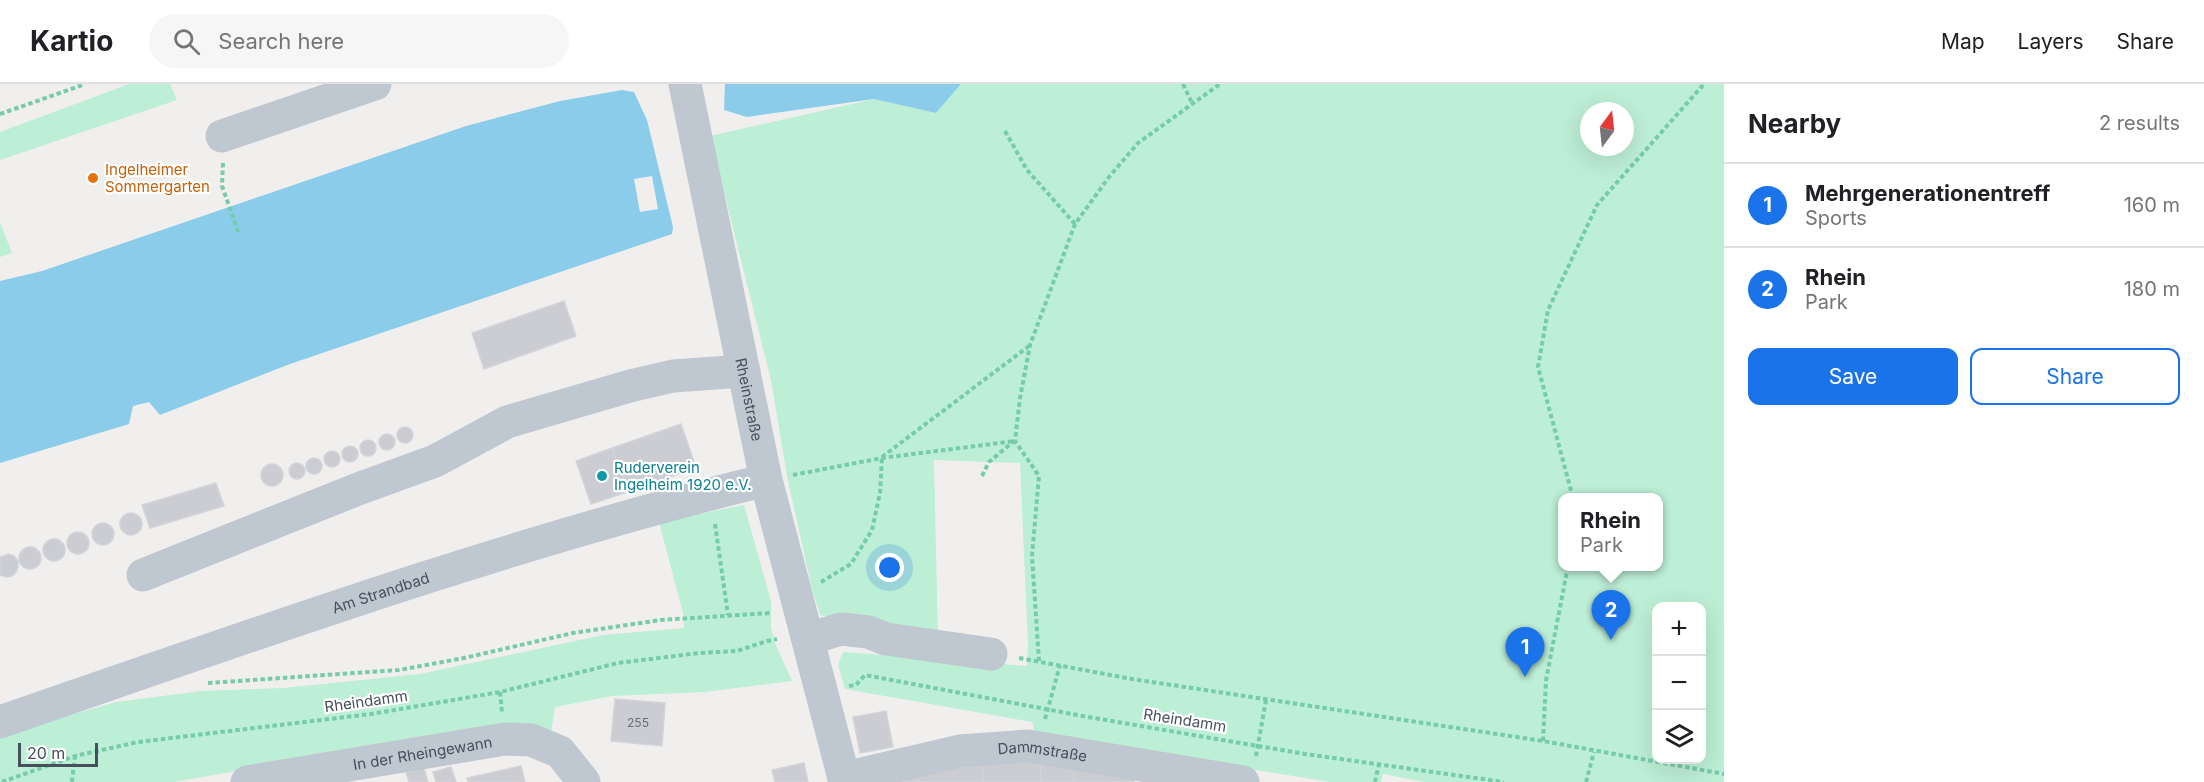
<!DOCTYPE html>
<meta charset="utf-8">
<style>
:root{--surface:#fff;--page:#f6f6f6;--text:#202124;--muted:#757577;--line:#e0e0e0;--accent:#1a73e8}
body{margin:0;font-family:Inter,sans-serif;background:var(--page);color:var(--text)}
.controls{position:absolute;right:18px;bottom:18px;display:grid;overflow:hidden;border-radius:12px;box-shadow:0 6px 24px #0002}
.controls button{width:54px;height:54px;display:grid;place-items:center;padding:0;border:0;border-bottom:2px solid var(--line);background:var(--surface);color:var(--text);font:30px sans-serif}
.compass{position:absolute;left:1580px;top:18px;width:54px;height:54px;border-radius:50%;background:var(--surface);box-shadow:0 6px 24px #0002;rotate:15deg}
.scale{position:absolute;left:18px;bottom:15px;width:80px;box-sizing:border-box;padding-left:6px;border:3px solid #474f5b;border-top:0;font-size:16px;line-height:21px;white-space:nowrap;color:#474f5b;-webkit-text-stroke:4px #fff;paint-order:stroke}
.you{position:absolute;left:890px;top:484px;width:21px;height:21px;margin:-15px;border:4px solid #fff;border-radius:50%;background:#1a73e8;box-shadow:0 0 0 9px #1a73e833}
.badge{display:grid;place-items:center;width:39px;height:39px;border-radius:50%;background:var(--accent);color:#fff;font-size:20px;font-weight:700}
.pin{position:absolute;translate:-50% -50px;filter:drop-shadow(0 2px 3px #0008)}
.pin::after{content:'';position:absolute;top:32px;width:21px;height:18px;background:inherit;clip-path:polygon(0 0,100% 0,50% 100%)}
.popup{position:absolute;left:1558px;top:409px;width:105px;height:78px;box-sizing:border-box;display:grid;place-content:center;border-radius:12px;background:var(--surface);filter:drop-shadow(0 2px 4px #0005);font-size:20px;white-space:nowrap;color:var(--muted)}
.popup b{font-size:22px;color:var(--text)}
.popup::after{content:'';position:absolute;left:50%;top:100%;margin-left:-12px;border:12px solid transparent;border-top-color:var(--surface)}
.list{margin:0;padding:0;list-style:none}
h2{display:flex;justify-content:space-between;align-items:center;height:78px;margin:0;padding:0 24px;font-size:26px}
h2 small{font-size:20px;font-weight:400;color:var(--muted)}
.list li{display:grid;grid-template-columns:39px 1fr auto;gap:18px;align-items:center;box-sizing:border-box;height:84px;padding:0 24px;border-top:2px solid var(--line)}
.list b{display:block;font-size:22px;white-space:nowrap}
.list p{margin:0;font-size:20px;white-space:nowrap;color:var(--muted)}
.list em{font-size:20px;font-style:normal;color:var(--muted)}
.actions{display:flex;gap:12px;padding:18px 24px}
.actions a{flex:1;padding:14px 0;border:2px solid var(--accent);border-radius:12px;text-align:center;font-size:21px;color:var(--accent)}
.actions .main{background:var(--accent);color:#fff}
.icon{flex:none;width:33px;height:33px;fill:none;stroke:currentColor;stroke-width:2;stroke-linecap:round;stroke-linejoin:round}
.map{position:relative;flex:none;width:1724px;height:698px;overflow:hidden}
header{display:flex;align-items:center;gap:36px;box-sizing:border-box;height:84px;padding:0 30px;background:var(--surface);border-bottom:2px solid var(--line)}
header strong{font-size:28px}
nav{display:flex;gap:33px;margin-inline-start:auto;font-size:21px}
.search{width:420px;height:54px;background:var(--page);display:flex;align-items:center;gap:15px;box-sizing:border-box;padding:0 21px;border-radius:33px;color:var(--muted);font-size:22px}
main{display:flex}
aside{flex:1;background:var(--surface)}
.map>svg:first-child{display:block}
.green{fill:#bdeed6;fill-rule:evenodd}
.water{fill:#8bccea}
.pier{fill:#f1efee}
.building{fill:#cbcdd3;stroke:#d2d4da;stroke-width:1.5}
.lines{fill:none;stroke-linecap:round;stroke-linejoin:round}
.path{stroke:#76cbab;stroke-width:4;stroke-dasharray:4.5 3;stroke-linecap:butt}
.minor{stroke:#bfc7d0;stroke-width:33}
.food-dot{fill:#e8710a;stroke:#fff;stroke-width:2}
.culture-dot{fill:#0f9aa8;stroke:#fff;stroke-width:2}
.labels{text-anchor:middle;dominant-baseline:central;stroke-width:4.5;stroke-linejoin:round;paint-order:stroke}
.number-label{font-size:12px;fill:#686e79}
.food-label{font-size:15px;fill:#c56008;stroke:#fff;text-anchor:start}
.street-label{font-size:15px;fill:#474f5b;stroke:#fff}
.culture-label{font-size:15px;fill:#0d838f;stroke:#fff;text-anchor:start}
</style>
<header>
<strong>Kartio</strong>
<div class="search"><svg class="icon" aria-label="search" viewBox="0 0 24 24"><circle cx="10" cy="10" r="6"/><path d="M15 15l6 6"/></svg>Search here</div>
<nav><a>Map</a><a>Layers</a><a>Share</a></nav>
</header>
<main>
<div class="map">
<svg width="1724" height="698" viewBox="0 0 1724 698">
<rect width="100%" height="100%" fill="#f1efee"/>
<path class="green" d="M129,0H170L177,16L0,76V48Z
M961,0H1724V698H1424L1383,690L1381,698H1330L1042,651L1035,649L1032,638L845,605L838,581L843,568L1027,582L1028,562L1020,379L934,376L938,555L820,531L811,501L787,392L771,296L710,52L874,15L936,29ZM1589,27H1625V63H1589ZM1563,414H1659V482H1563ZM1656,522H1702V676H1656Z
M0,138L12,169L0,173Z
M744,421L771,517V543L774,557L792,597L705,608L612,612L555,623L551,648L242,686L174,698H0V651L116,618L201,607L283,604L420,590L603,551L684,544L683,529L659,438Z"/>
<path class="water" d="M725,0H961L936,29L874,15L747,33L724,26Z
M622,6L634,8L647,36L673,143L672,150L290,280L160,331L149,318L133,322L129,340L0,379V197L42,187L466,42L560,17Z"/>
<path class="pier" d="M652,92L658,125L640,128L634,95Z"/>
<path class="building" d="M564,217L576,252L484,285L472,249Z
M681,340L696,384L627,408L612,364Z
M397 351a8 8 0 1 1 16 0a8 8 0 1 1-16 0Z
M379 358a8 8 0 1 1 16 0a8 8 0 1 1-16 0Z
M360 364a8 8 0 1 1 16 0a8 8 0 1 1-16 0Z
M342 370a8 8 0 1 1 16 0a8 8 0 1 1-16 0Z
M612,364L627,408L591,420L576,377Z
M324 375a8 8 0 1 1 16 0a8 8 0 1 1-16 0Z
M306 382a8 8 0 1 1 16 0a8 8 0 1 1-16 0Z
M289 387a8 8 0 1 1 16 0a8 8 0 1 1-16 0Z
M261 391a11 11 0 1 1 22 0a11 11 0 1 1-22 0Z
M216,399L224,422L150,444L142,421Z
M120 440a11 11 0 1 1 22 0a11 11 0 1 1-22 0Z
M92 450a11 11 0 1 1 22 0a11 11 0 1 1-22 0Z
M67 459a11 11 0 1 1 22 0a11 11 0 1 1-22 0Z
M43 466a11 11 0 1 1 22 0a11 11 0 1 1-22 0Z
M19 474a11 11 0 1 1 22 0a11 11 0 1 1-22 0Z
M8,470L14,472L18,477V483L16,488L12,492L6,493L0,491V473Z
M615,615L665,619L662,662L611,657Z
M886,627L893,663L860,669L853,633Z
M1040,674L1041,698H983L982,680Z
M1040,674L1073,679L1074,698H1041Z
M804,679L808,698H775L772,686Z
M1073,679L1135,687L1134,698H1074Z
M982,680L983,698H918L915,690Z
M521,682L525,698H468L467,694Z
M451,683L456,698H436L433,688Z
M424,684L428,698H409L406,689Z
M915,690L918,698H878Z"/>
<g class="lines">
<path class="path" d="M1183,0L1192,19
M0,30L85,0
M1005,47L1027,86L1075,140
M223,79L222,102L239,150
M882,373L1029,262
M793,391L882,374L1015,357
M982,392L989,378L1014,357
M1573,414L1538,283L1548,226L1597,121L1704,0
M715,440L728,531
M821,498L851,480L872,446L880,409L882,374
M1019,574L1132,595L1543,657L1724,690
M1039,577L1032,472L1039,392L1015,357L1020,314L1030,261L1075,140L1109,93L1138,59L1220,0
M208,599L399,586L464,574L573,549L661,536L771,529
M849,602L856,601L865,591L1088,633L1305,670L1504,698
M500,608L502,628
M1045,635L1060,581
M1543,657L1546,596L1568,482
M1256,672L1266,616
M2,698L75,672L138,658L371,630L500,608L618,579L699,569L737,567L767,557L777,555
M72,698L75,672
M1375,698L1379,680
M1586,698L1594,668"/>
<g class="minor">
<path id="s1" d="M685,0L766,396L845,698"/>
<path d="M222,52L375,0"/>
<path d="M143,491L358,405L435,377L507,338L630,302L673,292L744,287"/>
<path d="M818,552L841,545L868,548L886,555L991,570"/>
<path id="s2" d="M0,638C253,551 505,460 766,396"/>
<path id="s3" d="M844,694L960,667L1028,662L1243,698"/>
<path id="s4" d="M247,698L505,655L531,656L560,668L584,698"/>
</g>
</g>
<circle class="food-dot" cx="93" cy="94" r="6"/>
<circle class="culture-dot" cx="602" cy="392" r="6"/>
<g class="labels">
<g class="number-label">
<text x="638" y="638">255</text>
</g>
<g class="food-label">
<text x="105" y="85">Ingelheimer<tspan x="105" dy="17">Sommergarten</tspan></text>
</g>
<g class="street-label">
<text stroke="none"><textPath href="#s1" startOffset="322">Rheinstraße</textPath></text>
<text stroke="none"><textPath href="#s2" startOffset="402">Am Strandbad</textPath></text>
<text transform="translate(366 617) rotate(-8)">Rheindamm</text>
<text transform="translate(1185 636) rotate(9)">Rheindamm</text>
<text stroke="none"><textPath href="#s4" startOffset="178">In der Rheingewann</textPath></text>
<text stroke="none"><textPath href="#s3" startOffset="202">Dammstraße</textPath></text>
</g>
<g class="culture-label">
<text x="614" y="383">Ruderverein<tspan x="614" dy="17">Ingelheim 1920 e.V.</tspan></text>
</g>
</g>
</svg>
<div class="controls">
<button>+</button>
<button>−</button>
<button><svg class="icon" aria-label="layers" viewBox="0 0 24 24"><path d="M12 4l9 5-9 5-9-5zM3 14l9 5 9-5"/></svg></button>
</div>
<svg class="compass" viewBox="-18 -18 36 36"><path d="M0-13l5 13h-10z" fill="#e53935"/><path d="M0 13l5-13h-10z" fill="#757577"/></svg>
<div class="scale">20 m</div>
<div class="you"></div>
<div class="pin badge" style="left:1525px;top:593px">1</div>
<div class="pin badge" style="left:1611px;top:556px">2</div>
<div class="popup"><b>Rhein</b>Park</div>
</div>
<aside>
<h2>Nearby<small>2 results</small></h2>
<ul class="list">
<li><span class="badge">1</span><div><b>Mehrgenerationentreff</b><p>Sports</p></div><em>160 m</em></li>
<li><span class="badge">2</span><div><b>Rhein</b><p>Park</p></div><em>180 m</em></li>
</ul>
<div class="actions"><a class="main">Save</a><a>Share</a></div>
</aside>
</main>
